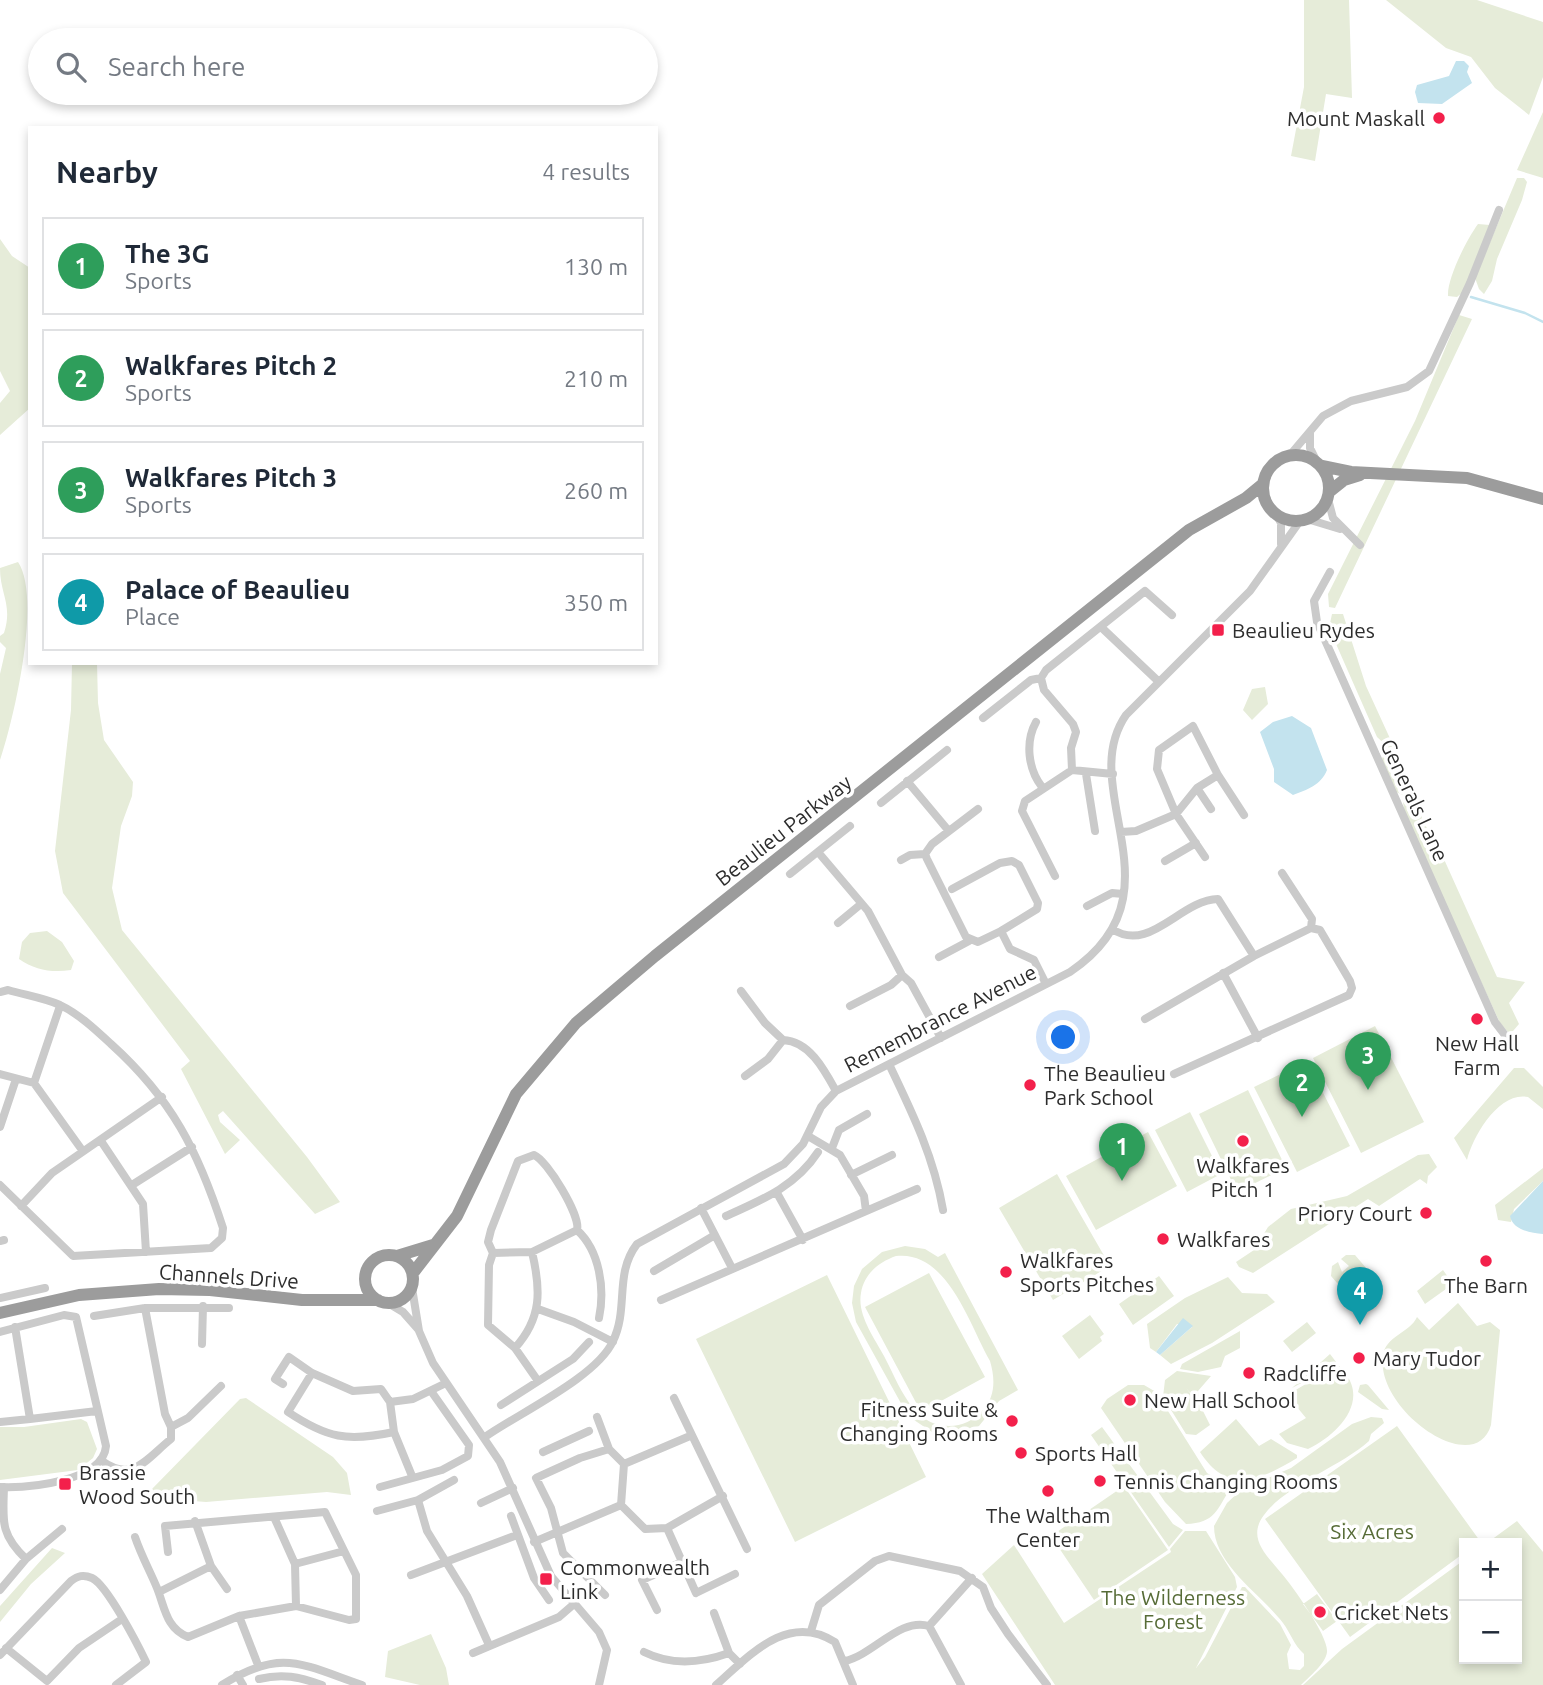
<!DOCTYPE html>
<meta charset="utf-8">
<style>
:root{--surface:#fff;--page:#f6f6f7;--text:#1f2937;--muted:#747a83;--line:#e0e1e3;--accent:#ea580c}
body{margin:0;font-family:Ubuntu,sans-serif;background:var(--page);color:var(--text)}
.controls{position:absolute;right:21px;bottom:21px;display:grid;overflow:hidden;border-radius:0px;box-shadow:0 4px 10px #0003}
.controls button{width:63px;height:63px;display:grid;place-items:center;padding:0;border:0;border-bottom:2px solid var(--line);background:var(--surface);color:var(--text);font:35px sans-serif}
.you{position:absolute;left:1064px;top:1038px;width:24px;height:24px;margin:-18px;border:5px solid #fff;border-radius:50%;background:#1a73e8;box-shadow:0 0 0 10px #1a73e833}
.badge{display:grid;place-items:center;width:46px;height:46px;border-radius:50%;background:var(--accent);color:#fff;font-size:23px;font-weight:700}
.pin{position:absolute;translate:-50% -58px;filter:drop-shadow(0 2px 4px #0008)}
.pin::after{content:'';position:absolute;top:37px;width:24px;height:21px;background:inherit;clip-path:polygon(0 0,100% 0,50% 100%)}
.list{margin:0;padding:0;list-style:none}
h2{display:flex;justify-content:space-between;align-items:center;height:91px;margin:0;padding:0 28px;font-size:30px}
h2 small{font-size:23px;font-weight:400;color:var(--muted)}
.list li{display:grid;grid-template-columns:46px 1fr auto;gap:21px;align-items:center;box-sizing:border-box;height:98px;margin:0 14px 14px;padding:0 14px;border:2px solid var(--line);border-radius:0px}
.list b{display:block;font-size:26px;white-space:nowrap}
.list p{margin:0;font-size:23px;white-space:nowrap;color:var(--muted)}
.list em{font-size:23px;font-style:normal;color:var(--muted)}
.icon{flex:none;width:38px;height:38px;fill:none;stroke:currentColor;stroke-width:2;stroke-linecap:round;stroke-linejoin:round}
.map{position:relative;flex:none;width:1543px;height:1685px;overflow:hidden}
.search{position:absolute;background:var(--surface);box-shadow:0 4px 10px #0003;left:28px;top:28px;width:630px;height:77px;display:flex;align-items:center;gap:18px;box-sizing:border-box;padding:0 24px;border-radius:38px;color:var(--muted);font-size:26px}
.panel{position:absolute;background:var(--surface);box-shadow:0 4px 10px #0003;left:28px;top:126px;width:630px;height:539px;border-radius:0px}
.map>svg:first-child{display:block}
.green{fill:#e6ecd9;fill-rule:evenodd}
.water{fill:#c3e3ee}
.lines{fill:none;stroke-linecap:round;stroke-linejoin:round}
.stream{stroke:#c3e3ee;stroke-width:2.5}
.minor{stroke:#cacaca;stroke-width:8}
.trunk{stroke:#9c9c9c;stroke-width:12}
.poi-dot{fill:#f3204b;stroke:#fff;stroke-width:2.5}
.labels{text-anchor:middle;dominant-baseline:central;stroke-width:7;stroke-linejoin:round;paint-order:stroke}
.poi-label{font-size:21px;fill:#2d2d2d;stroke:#fff;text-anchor:start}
.street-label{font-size:21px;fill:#2d2d2d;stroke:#fff}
.park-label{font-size:21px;fill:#576c37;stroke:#fff}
</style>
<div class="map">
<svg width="1543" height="1685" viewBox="0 0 1543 1685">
<rect width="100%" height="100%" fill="#fff"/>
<path class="green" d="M1304,0H1349L1352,98L1326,94L1315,161L1291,156L1304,87Z
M1386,0H1477L1543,22V77L1529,115L1495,88L1471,57L1446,48Z
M1543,112V178L1517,170Z
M1517,178H1524L1527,182L1522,200L1497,259L1492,281L1484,294L1479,289L1475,278Z
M1478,224L1490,225L1463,292L1457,297L1448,296C1447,278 1467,239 1478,224Z
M0,239L12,256L30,268V408L0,435V403L10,391L0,371Z
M1459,315L1472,319L1335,608L1329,607L1328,594L1415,421Z
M18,562C42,598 14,719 0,760V674L6,648L0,642V636L4,633C13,605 0,594 0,568Z
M1332,614H1343L1366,686L1393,745L1390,749L1377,737L1329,628Z
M72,663H97L98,703L104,740L133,782L132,796L121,826L112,888L122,930L307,1157L340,1202L315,1214L223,1111L218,1115L220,1122L240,1140L225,1154L181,1069L190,1061L63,893L55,851L71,710Z
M1265,687L1268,704L1252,720L1243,710L1252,689Z
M1385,753L1407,775L1423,821L1443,857L1497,977L1525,982L1509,1003L1519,1024L1513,1031L1508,1032L1500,1023L1405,816L1402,795L1391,789L1381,760Z
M47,931L62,942L74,961L71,970C52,973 35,970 19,959L22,942L30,933Z
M1375,1026L1424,1122L1361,1153L1313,1058Z
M1307,1061L1350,1146L1297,1172L1254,1087Z
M1514,1068H1524L1543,1087V1109L1528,1097C1499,1091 1473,1136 1467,1160L1454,1138Z
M1248,1090L1286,1168L1237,1192L1199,1114Z
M1190,1112L1221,1174L1187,1192L1155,1130Z
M1148,1132L1177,1186L1096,1230L1066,1176Z
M1429,1154L1437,1167L1428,1176L1427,1184L1420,1179L1379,1206L1368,1199L1253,1273L1239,1267L1236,1262L1254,1250L1268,1227L1291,1209L1347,1196L1418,1155Z
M1543,1168V1181L1514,1209L1511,1222L1498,1220L1495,1205Z
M1057,1174L1110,1266L1053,1300L999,1208Z
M905,1246L925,1249L938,1257L945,1253L1018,1390L999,1401L979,1426L961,1434L932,1432L908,1416L856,1322L852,1303L854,1286L862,1269L882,1252ZM896,1256C947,1250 969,1324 990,1361C995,1378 996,1397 982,1411C974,1420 962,1426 949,1426C912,1426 899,1384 884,1356C874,1337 857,1315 861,1293C864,1274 879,1262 896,1256Z
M1346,1255H1355L1367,1269L1343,1290L1331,1276L1332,1266L1338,1262L1342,1272L1349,1266L1341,1259Z
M1443,1270L1453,1284L1425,1304L1417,1291Z
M929,1273L985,1377L921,1412L865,1307Z
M827,1275L926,1477L795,1542L696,1339Z
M1364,1275L1377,1281L1383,1291L1378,1296L1369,1295L1362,1301L1359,1314L1342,1293Z
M1159,1276L1174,1296L1133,1325L1119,1304Z
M1228,1277L1242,1293L1267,1294L1275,1302L1212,1343L1171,1364L1160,1355L1192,1327L1177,1324L1156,1352L1150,1348L1147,1324L1185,1298Z
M1458,1303L1477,1326L1490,1322L1500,1330L1491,1425C1475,1480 1375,1410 1383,1356C1385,1336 1410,1333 1417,1317L1429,1330Z
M1090,1315L1104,1334L1100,1337L1102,1341L1079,1359L1062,1336Z
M1307,1322L1316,1333L1292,1352L1283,1341Z
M1240,1331V1348L1225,1356L1221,1367L1198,1372L1180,1369L1182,1364Z
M1330,1354L1343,1371L1313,1377L1292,1388Z
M1177,1371L1211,1376L1198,1391L1200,1404L1186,1388L1201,1407L1210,1425L1196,1435L1186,1434L1163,1397L1165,1380Z
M1345,1373C1369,1403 1336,1436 1308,1449L1287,1443L1279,1434L1306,1418L1287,1395L1311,1381Z
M1366,1384L1368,1385L1389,1410L1382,1409L1358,1392L1360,1385Z
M1128,1385H1144L1156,1392L1207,1473L1231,1487C1217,1510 1215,1523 1186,1524L1165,1502L1101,1408L1107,1399Z
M246,1398L333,1457L347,1473L351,1495L327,1492L206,1502L156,1498L151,1490L240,1399Z
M1371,1417L1382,1418L1384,1423L1371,1434L1369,1441C1340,1467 1286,1485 1264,1515C1246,1539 1268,1556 1282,1574C1293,1587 1329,1637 1327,1652C1326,1663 1309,1677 1301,1685H1055L982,1574L1014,1545L1064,1623L1171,1552L1170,1549L1185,1531H1206L1235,1577L1237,1587L1196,1668L1205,1657L1242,1587H1245L1280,1624L1291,1645L1287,1654L1289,1669L1300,1670L1304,1666V1654C1294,1645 1291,1634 1283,1623C1261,1594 1214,1565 1214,1526L1227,1503L1242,1489L1291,1468L1352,1424Z
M81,1419L87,1422L97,1449L93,1458L78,1470L0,1480V1427H24Z
M1236,1419L1259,1446L1271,1439L1297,1455V1458C1259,1481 1228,1495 1200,1452Z
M1397,1426L1480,1541L1464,1543V1553L1350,1637L1265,1519Z
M1102,1427L1173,1524L1183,1530L1169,1547L1091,1435Z
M1124,1486L1168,1550L1094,1600L1051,1536Z
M1517,1521L1543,1552V1685H1303L1342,1649L1464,1560V1659H1517V1543H1487Z
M52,1548L65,1553L31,1584L0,1622V1606Z
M1317,1594L1337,1621L1323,1631L1303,1604Z
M431,1634L446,1668L449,1685H420L385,1677L388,1651Z"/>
<path class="water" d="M1456,61H1464L1469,66L1467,72L1472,83L1442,104L1418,103L1415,92L1417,85L1449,76Z
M1292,716L1311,728L1327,770C1321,785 1307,790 1293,795L1274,782V769L1260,732L1273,722Z
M1543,1181V1234C1530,1233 1513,1230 1510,1216Z
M1183,1318L1193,1326L1160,1355L1156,1352Z"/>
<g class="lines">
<path class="stream" d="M1471,297L1525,313L1543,322"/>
<path class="minor" d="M1310,433V448L1317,462
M1290,455L1323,416L1351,401L1407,387L1429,371L1470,283L1499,210
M1328,499L1333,518L1360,545
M1276,514L1281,523V544
M1307,519L1340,529
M1330,572L1314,601L1317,622L1495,1022L1508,1039
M1101,627L1158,681
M983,718L1031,680L1041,678
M1036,722C1025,742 1028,769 1042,787
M1193,726L1218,775L1197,788L1176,814L1157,769L1159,750Z
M1072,770L1071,748L1076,732L1073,724L1044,690L1041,678L1046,670L1145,591L1172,615
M1072,770L1113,774
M1086,774L1095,831
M1218,775L1244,815
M907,781L948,830
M1197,788L1211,809
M881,803L947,750
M978,809L932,844L925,854L927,859L966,937L978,942L1001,931L1010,949L1034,960L1046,984
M1121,832L1136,831L1176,814L1205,857
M818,852L868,911L902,975L911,983L941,1038
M901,860L910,855L925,854
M1165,861L1196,843
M1282,873L1312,919L1311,928
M790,874L850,826
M1055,876L1022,811L1025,801L1072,770
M952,889L1000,863L1012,861L1019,865L1038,903L1037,909L1001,931
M1087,906L1112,893L1123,894
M838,923L861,904
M1112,929C1150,954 1180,900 1218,899L1254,956L1311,928L1320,930L1350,981L1352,988L1349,995L1174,1074
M939,957L969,941
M1223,973L1258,1038
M741,991L765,1023L783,1040
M0,992L8,990C25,995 44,998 60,1005C79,1014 96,1030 111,1044C172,1099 198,1151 223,1228L222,1238L211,1248L73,1256L0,1185
M850,1006L891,985L902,975
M1145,1019L1254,956
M889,1064C912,1112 934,1157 943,1210
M0,1074L34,1083L82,1150
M745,1076L768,1059L783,1040C809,1041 824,1069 836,1091
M34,1083L60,1006
M0,1127L16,1079
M808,1136L840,1155L864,1196L866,1211
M101,1141L143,1204L146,1252
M832,1148L839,1130L867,1114
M851,1175L892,1155
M132,1185L192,1147
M777,1193L803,1240
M21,1206L52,1173L162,1097
M701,1208L732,1268
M726,1216C762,1200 796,1186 818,1152
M577,1230L532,1252L493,1253L488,1242L491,1230L518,1161L534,1155C547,1160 581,1216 577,1230C600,1251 605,1289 599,1318
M0,1241L4,1240
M493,1253L489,1265L488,1325L515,1348L538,1381
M654,1271L715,1235
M412,1288L419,1331L433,1363L500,1462L551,1576L599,1632L607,1650L599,1685
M0,1298L45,1288
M661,1300L917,1189
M388,1303L403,1312L418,1329
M145,1308L165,1414L171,1427
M538,1309L574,1322L613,1342
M94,1316L145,1308H229
M15,1327L30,1419L97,1411
M0,1332L64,1315L76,1317L106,1446C103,1482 28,1488 0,1487
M202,1344L203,1306
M515,1348C542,1318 541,1290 532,1252
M312,1373L288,1412C327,1438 347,1442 394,1432
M283,1384L275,1379L289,1357L312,1373L353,1391L381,1389L390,1402
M674,1398L747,1549
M501,1405L573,1359L589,1342
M597,1417L609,1449L624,1464
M0,1422L30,1419
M690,1436L624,1464L621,1505L645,1529L667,1528L723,1496
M485,1437C519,1413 597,1377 613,1341C629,1308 614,1274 637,1244L784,1164L803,1144L821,1107L836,1091L1070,972C1186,894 1074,790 1126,715L1250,591L1300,521
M543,1452L589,1431
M102,1461C133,1483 146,1459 171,1439V1427L188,1418L221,1386
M412,1476L394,1432L390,1402L413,1399L444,1384
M4,1487C3,1521 0,1534 26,1559
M380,1487L442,1470L468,1456L469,1445L431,1391
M418,1500L427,1531L467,1596L489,1645
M481,1503L513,1488
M377,1511L418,1500L454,1480
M511,1516L534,1578L549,1600
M274,1517L295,1564L296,1606
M667,1528L696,1593L735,1574
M135,1537C141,1555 150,1571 157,1588C165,1608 166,1628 188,1637L239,1616L296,1606L349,1620L356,1619V1575L325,1512L165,1526L168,1552
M534,1542L621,1505
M295,1564L344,1551
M211,1566L227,1589
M411,1575L517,1535
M0,1590L26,1559L62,1529
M159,1592L211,1566L195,1521
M605,1595L563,1553L551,1508L536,1478L580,1458L609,1449
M657,1610L642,1580L682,1562
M714,1613L729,1653
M239,1616L258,1665
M929,1626L972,1578
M811,1631L819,1605L875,1561L889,1556L960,1571L983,1587L991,1608L1008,1634L1047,1685
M6,1648L47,1681L79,1648L122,1619
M644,1652C672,1666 701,1663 729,1653L740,1664
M473,1653L559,1617L574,1604
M0,1655L71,1581C78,1576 83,1574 92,1578C107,1585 138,1645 146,1662L116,1685
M845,1661C873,1655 900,1617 929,1626L961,1685
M237,1675L243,1685
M259,1679C283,1673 299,1677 322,1685
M222,1685C281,1648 301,1664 362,1685
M716,1685C750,1655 788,1612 835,1642L853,1685"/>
<path class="trunk" d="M1263 488a33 33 0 1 1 66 0a33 33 0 1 1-66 0Z
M1322,466L1351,472L1467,478L1543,499
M1329,492L1344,480L1360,475
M365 1279a24 24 0 1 1 48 0a24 24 0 1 1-48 0Z
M397,1256L433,1245
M413,1273L457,1216L516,1094L576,1023L655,956L1189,530L1246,498L1263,484
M0,1313L79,1295L159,1289L210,1290L302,1300H378"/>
</g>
<g class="poi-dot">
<circle cx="1439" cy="118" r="7"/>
<rect x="1211" y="623" width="14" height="14" rx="3.5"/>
<circle cx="1477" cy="1019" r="7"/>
<circle cx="1030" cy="1085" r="7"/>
<circle cx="1243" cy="1141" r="7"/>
<circle cx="1426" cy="1213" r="7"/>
<circle cx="1163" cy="1239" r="7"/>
<circle cx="1486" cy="1261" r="7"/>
<circle cx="1006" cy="1272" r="7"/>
<circle cx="1359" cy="1358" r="7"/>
<circle cx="1249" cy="1373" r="7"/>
<circle cx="1130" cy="1400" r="7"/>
<circle cx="1012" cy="1421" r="7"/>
<circle cx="1021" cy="1453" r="7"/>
<circle cx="1100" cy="1481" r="7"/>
<rect x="58" y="1477" width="14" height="14" rx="3.5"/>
<circle cx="1048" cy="1491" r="7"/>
<rect x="539" y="1572" width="14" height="14" rx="3.5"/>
<circle cx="1320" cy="1612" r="7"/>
</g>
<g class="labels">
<g class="poi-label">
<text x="1425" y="118" text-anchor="end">Mount Maskall</text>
<text x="1232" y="630">Beaulieu Rydes</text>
<text x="1477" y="1043" text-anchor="middle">New Hall<tspan x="1477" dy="24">Farm</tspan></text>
<text x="1044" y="1073">The Beaulieu<tspan x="1044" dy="24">Park School</tspan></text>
<text x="1243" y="1165" text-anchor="middle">Walkfares<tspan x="1243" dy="24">Pitch 1</tspan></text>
<text x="1412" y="1213" text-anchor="end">Priory Court</text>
<text x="1177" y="1239">Walkfares</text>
<text x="1020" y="1260">Walkfares<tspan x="1020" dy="24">Sports Pitches</tspan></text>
<text x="1486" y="1285" text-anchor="middle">The Barn</text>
<text x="1373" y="1358">Mary Tudor</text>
<text x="1263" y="1373">Radcliffe</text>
<text x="1144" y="1400">New Hall School</text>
<text x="998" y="1409" text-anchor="end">Fitness Suite &amp;<tspan x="998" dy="24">Changing Rooms</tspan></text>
<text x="1035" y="1453">Sports Hall</text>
<text x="79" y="1472">Brassie<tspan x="79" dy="24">Wood South</tspan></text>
<text x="1114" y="1481">Tennis Changing Rooms</text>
<text x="1048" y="1515" text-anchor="middle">The Waltham<tspan x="1048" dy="24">Center</tspan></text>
<text x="560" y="1567">Commonwealth<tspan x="560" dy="24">Link</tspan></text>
<text x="1334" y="1612">Cricket Nets</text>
</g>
<g class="street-label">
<text transform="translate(1415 800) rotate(65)">Generals Lane</text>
<text transform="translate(783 830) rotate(-38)">Beaulieu Parkway</text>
<text transform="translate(940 1018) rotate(-27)">Remembrance Avenue</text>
<text transform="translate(229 1276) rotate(4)">Channels Drive</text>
</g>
<g class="park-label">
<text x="1372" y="1531">Six Acres</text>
<text x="1173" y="1597">The Wilderness<tspan x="1173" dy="24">Forest</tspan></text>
</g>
</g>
</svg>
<div class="controls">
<button>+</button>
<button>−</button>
</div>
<div class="you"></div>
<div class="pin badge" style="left:1122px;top:1181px;background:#2e9e5b">1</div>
<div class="pin badge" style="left:1302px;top:1117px;background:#2e9e5b">2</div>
<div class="pin badge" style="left:1368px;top:1090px;background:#2e9e5b">3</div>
<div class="pin badge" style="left:1360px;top:1325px;background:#0f9aa8">4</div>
<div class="search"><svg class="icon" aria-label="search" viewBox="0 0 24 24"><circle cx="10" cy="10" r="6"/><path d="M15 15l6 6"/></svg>Search here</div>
<section class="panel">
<h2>Nearby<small>4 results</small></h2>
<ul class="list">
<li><span class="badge" style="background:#2e9e5b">1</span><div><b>The 3G</b><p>Sports</p></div><em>130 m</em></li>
<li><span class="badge" style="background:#2e9e5b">2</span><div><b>Walkfares Pitch 2</b><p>Sports</p></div><em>210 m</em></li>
<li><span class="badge" style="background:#2e9e5b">3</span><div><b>Walkfares Pitch 3</b><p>Sports</p></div><em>260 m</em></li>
<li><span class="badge" style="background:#0f9aa8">4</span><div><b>Palace of Beaulieu</b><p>Place</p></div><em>350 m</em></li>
</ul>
</section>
</div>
